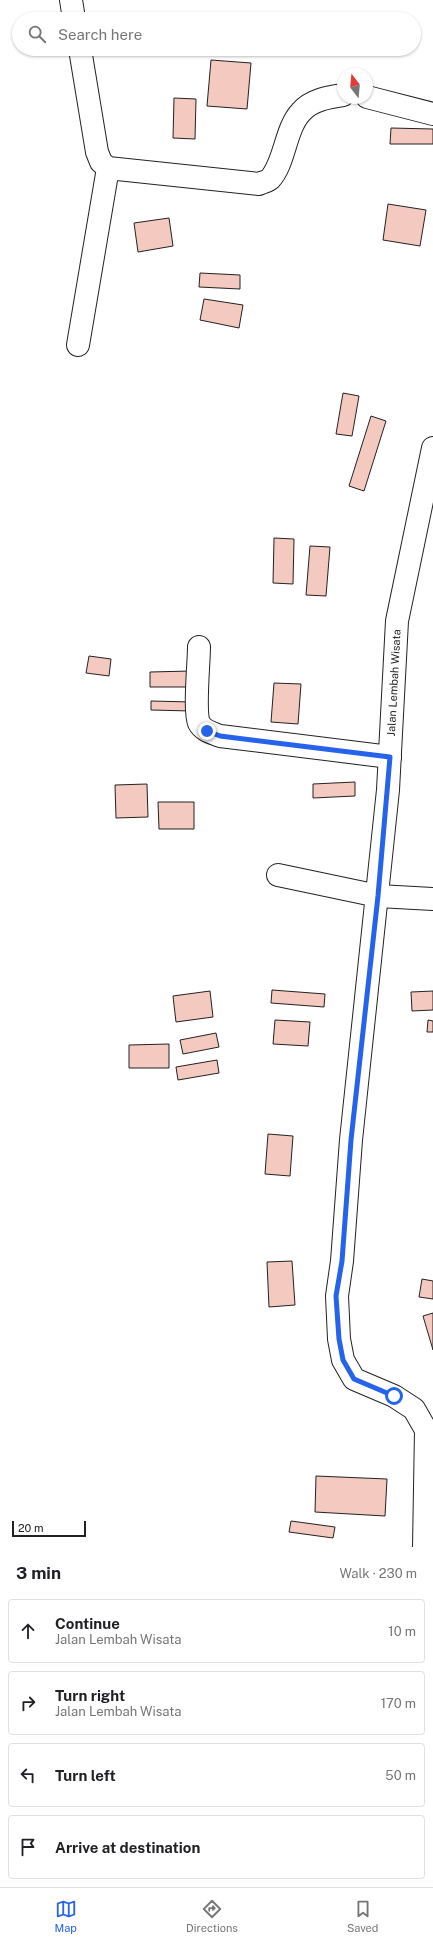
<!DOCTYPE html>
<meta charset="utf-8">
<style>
:root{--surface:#fff;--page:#f6f6f6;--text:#202124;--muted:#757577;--line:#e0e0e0;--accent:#2563eb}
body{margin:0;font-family:"Public Sans",sans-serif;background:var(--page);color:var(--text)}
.compass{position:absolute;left:337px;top:68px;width:36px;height:36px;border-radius:50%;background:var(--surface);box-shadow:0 1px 3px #0004;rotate:344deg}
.scale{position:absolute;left:12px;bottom:10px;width:74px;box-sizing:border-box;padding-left:4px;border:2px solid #222;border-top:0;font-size:11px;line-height:14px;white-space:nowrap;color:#222;-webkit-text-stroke:3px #fff;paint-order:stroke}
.stop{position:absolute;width:12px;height:12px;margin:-9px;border:3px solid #2563eb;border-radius:50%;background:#fff}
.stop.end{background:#2563eb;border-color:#fff;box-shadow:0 1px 4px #0008}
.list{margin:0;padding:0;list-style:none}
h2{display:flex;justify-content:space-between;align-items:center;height:52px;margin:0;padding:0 16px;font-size:17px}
h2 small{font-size:13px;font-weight:400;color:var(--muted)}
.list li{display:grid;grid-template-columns:26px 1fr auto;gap:12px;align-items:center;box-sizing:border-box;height:64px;margin:0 8px 8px;padding:0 8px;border:1px solid var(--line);border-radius:4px}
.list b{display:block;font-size:15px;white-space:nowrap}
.list p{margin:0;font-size:13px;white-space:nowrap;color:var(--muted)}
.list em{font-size:13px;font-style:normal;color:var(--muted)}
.icon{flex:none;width:22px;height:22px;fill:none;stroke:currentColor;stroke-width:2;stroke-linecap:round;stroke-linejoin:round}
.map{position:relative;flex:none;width:433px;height:1547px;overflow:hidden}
.search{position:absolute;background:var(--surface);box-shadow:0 1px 3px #0004;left:12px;right:12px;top:12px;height:44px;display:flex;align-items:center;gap:10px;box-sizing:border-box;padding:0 14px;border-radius:22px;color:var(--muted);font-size:15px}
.sheet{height:340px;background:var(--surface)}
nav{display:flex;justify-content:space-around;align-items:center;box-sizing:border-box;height:56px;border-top:1px solid var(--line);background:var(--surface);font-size:11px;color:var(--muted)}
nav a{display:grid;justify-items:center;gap:2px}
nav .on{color:var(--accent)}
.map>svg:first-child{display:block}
.building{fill:#f3c9c0;stroke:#222}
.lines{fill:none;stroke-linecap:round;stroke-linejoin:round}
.minor-casing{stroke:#222;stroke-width:24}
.tertiary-casing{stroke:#222;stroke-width:24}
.minor{stroke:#fff;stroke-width:22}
.tertiary{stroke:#fff;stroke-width:22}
.route{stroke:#2563eb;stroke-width:5}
.labels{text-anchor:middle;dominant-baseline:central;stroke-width:3;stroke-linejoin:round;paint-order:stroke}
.street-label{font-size:11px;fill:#222;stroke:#fff}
</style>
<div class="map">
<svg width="433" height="1547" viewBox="0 0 433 1547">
<rect width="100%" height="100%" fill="#fff"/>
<path class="building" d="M211,60L251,63L247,109L207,106Z
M174,98L196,99L195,139L173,138Z
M391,128L433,129V144H390Z
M388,204L426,210L420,246L383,240Z
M169,218L173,246L138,252L134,223Z
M200,273L240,275V289L199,287Z
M204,299L243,305L239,328L200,320Z
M343,393L359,396L352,436L336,434Z
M371,416L386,421L364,491L349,486Z
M274,538L294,539L293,584L273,583Z
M310,546L330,547L326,596L306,595Z
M89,656L111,659L109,676L86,673Z
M191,671V687H150V672Z
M274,683L301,684L298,724L271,722Z
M151,701L192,702L191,711L151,710Z
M355,782V796L313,798V784Z
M147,784L148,817L116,818L115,785Z
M158,802H194V829H159Z
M272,990L325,994L324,1007L271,1003Z
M210,991L213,1017L176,1022L173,996Z
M433,991V1010L412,1011L411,992Z
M275,1020L310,1022L308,1046L273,1044Z
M428,1020L433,1021V1032H427Z
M216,1033L219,1047L183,1054L180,1040Z
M169,1044V1068H129V1045Z
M217,1060L219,1073L178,1080L176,1067Z
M268,1134L293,1136L290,1176L265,1174Z
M292,1261L295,1305L269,1307L267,1262Z
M422,1279L433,1281V1299L419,1297Z
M433,1313V1350L423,1316Z
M316,1476L387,1479L385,1516L315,1512Z
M291,1521L335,1527L333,1538L289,1532Z"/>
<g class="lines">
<defs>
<path id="minor" d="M71,0L74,19
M80,49L97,152L101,162L108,168L259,184C263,182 268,181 270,179C285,163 285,129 301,112C311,100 329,97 343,95
M367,97L433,114
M78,345L108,168
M199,647C199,662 194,711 199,723C203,731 213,733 220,736L390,757
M278,875L378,896L433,899"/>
<g id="tertiary">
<path id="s1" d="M424,1547L426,1430L414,1409L394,1396L354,1379L343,1360L339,1339L337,1296L342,1261L351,1140L388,790L397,621L433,448"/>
</g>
</defs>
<use href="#minor" class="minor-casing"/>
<use href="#tertiary" class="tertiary-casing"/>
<use href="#minor" class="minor"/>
<use href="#tertiary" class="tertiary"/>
</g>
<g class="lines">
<path class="route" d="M207,731L220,736L390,757L378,896L351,1140L342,1261L336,1296L339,1339L343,1360L354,1379L394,1396"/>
</g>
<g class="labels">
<g class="street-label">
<text stroke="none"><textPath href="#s1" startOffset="911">Jalan Lembah Wisata</textPath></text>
</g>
</g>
</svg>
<svg class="compass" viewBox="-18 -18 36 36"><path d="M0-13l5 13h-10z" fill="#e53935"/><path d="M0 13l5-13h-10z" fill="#757577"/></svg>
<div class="scale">20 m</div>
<div class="stop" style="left:394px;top:1396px"></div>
<div class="stop end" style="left:207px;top:731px"></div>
<div class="search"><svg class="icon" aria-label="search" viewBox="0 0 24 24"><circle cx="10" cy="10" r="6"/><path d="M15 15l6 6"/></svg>Search here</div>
</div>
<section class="sheet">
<h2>3 min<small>Walk · 230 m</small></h2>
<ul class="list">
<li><svg class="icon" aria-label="ahead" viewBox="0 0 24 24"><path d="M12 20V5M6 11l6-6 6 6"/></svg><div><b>Continue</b><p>Jalan Lembah Wisata</p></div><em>10 m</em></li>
<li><svg class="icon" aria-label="right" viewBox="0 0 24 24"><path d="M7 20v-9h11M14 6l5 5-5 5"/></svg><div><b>Turn right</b><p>Jalan Lembah Wisata</p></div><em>170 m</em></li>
<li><svg class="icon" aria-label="left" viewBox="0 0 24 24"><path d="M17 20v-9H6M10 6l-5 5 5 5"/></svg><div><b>Turn left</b></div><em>50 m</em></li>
<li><svg class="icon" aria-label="arrive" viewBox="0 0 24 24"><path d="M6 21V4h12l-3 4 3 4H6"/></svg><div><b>Arrive at destination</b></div></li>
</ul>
</section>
<nav>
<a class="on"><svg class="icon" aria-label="map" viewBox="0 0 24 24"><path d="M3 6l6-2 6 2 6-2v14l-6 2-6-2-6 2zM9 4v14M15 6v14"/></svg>Map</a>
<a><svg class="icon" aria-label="directions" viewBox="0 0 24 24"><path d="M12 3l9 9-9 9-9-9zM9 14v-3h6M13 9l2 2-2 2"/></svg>Directions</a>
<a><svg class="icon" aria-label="saved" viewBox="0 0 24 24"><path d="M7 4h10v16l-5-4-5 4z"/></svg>Saved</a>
</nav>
